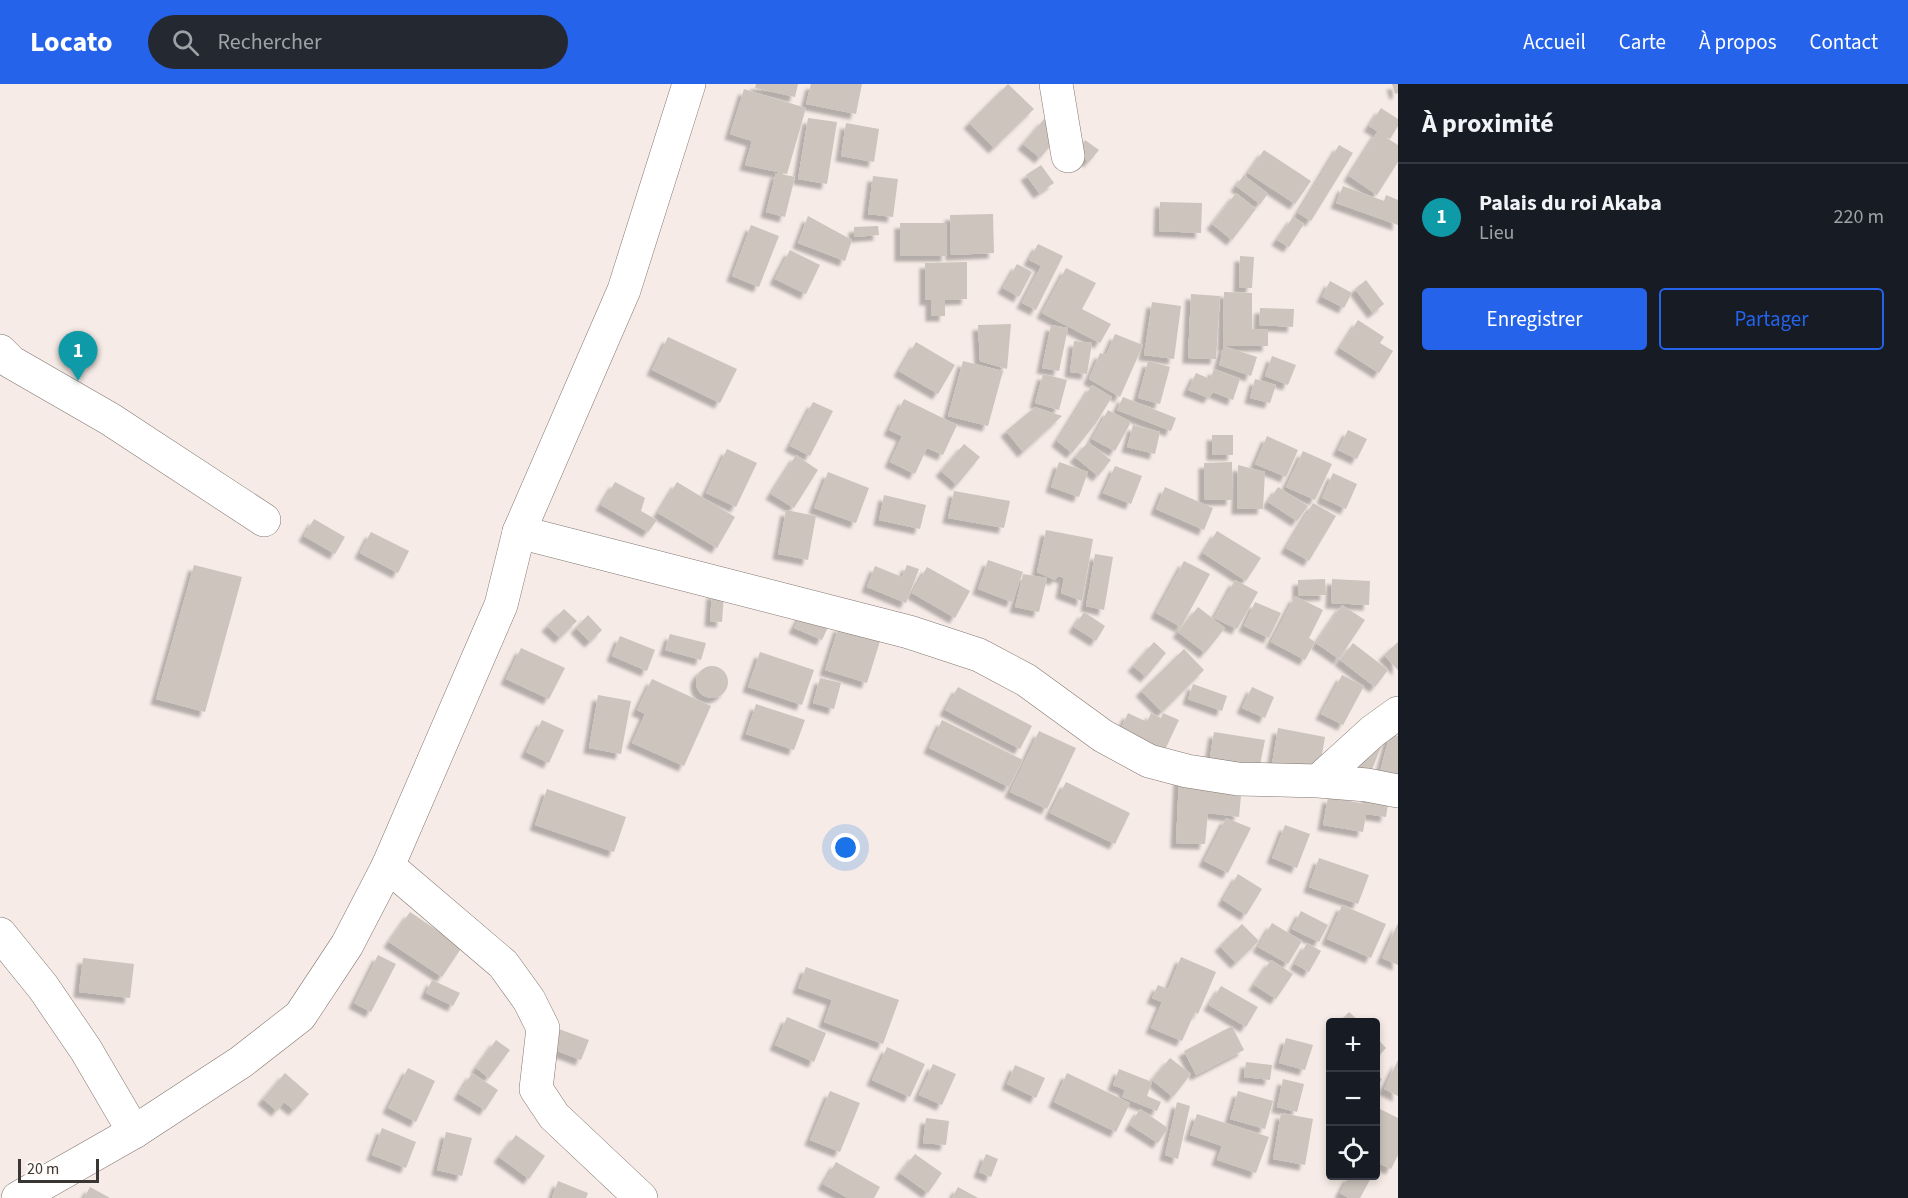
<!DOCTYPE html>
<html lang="fr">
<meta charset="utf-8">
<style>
:root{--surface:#171b24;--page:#242831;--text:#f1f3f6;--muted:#9ea1a6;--line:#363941;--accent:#2563eb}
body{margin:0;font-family:"Source Sans 3",sans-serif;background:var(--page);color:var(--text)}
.controls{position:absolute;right:18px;bottom:18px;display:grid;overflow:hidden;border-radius:6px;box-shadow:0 3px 9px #0003}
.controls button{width:54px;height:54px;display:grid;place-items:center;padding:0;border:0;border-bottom:2px solid var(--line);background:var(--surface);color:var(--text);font:30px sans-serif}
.scale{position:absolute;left:18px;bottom:15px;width:81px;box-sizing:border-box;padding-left:6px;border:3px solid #3a3634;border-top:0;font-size:16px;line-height:21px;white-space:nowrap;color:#3a3634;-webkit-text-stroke:4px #fefaf8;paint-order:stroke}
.you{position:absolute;left:846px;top:764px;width:21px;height:21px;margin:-15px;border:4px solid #fff;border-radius:50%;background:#1a73e8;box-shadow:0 0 0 9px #1a73e833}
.badge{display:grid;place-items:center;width:39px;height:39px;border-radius:50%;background:var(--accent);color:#fff;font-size:20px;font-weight:700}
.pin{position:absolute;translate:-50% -50px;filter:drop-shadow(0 2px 3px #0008)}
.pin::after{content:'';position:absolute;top:32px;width:21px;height:18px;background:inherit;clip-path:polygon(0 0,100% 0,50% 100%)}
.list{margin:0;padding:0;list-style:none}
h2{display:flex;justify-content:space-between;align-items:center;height:78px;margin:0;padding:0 24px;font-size:26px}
h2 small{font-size:20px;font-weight:400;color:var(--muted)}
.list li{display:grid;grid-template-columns:39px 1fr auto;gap:18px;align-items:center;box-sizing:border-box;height:108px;padding:0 24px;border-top:2px solid var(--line)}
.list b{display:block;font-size:22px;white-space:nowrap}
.list p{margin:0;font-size:20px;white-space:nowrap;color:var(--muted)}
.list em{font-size:20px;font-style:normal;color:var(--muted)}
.actions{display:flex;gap:12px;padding:18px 24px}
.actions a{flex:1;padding:14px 0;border:2px solid var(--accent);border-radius:6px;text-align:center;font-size:21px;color:var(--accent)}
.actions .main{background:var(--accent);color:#fff}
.icon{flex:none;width:33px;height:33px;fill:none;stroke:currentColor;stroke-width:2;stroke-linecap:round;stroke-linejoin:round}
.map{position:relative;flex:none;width:1398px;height:1114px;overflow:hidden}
header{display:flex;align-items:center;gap:36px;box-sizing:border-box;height:84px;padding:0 30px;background:var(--accent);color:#fff}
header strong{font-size:28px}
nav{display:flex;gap:33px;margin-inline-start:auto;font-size:21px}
.search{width:420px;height:54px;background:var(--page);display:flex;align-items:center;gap:15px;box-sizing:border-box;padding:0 21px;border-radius:33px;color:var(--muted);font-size:22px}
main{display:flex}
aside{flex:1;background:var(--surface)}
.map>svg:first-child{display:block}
.building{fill:#ccc4bd;filter:url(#shadow)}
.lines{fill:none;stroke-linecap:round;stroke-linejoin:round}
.minor-casing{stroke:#807671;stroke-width:34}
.major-casing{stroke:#807671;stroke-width:34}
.minor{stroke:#fff;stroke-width:33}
.major{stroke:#fff;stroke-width:33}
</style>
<header>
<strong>Locato</strong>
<div class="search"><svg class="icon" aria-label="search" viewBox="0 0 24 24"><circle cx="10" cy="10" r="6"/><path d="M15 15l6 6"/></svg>Rechercher</div>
<nav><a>Accueil</a><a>Carte</a><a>À propos</a><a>Contact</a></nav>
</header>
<main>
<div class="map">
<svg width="1398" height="1114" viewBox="0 0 1398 1114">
<defs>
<filter id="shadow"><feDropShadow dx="-5.5" dy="5.5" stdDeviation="1.5" flood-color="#0004"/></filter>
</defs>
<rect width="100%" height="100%" fill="#f6ebe6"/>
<path class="building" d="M756,0H798L795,13L755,4Z
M811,0H862L856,30L806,20Z
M1008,0L1034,25L994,64L969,39Z
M1392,0H1398V9L1395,10Z
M744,5L806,24L787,90L745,81L752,57L730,50Z
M1381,24L1398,35V42L1390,55L1369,42Z
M808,34L837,38L827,100L798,95Z
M1044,35L1061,49L1040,74L1023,60Z
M846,39L879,45L874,78L841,72Z
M1377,48L1398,61V78L1377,111L1349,92Z
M1085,56L1099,66L1089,78L1076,67Z
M1339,61L1353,69L1311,137L1298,129Z
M1264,66L1311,97L1295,120L1248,89Z
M1041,81L1054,99L1039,109L1026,91Z
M776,89L795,93L785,133L766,128Z
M1244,91L1268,110L1260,120L1236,102Z
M873,92L898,95L893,133L868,130Z
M1343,102L1384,117L1386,111L1398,116V141L1336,119Z
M1236,109L1256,125L1232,156L1212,140Z
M1160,118L1202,119L1201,149L1159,147Z
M993,130L994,169L951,171L950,131Z
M808,132L852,156L845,177L798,159Z
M1293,133L1304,140L1289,163L1277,156Z
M900,139H947V172H900Z
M751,141L779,152L759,203L732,192Z
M878,142L879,151L854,153V143Z
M1038,160L1063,172L1036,226L1022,219L1041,182L1029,176Z
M790,166L820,181L806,210L775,195Z
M1240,172L1254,173L1252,204H1239Z
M967,178V215L945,216V232H931V216H925V179Z
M1017,180L1032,188L1019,213L1003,204Z
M1066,184L1096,199L1082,225L1111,240L1100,259L1042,229Z
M1366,196L1384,220L1373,229L1355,205Z
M1330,197L1352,209L1344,224L1322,213Z
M1224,208L1252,209V245H1268V262H1223Z
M1191,210L1220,212L1216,275L1188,274Z
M1152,218L1181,222L1174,275L1144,271Z
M1260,224L1294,225L1293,243L1259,241Z
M1358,236L1384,253L1380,259L1393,267L1379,289L1340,264Z
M1011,240L1007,285L980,277L978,241Z
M1051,241L1068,244L1059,287L1042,284Z
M1115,250L1143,261L1120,313L1089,295L1100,269L1106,271Z
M668,253L737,285L720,319L652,286Z
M1074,257L1092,259L1087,290L1070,288Z
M916,258L955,281L938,310L899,287Z
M1224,262L1257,273L1251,292L1219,281Z
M1272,272L1296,281L1288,301L1265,292Z
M963,277L1003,287L988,342L948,332Z
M1148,277L1170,283L1160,320L1138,314Z
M1214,285L1240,295L1233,316L1213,308L1209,314L1188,306L1196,289L1210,295Z
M1043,290L1067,296L1059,326L1035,319Z
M1255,295L1276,301L1270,319L1250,314Z
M1092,301L1112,313L1096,339L1072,369L1057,357Z
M1123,313L1176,334L1171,347L1117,326Z
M904,315L957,341L943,371L927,364L915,390L890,378L902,352L889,346Z
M813,318L833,327L810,372L790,362Z
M1035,323L1062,332L1023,368L1006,347Z
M1108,326L1131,338L1115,367L1092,355Z
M1133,341L1160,348L1155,370L1127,363Z
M1348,346L1367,355L1357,375L1338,366Z
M1212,351H1233V371H1212Z
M1267,352L1298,366L1286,393L1255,380Z
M1088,358L1111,376L1098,392L1075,373Z
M964,360L980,373L957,401L941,387Z
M727,365L757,379L736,423L706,409Z
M1303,367L1332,380L1315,416L1286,403Z
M796,371L818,386L794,424L771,410Z
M1059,378L1088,388L1079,413L1051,403Z
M1232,378V416H1204V379Z
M1238,381L1265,388L1263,425H1237Z
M1115,382L1142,392L1131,420L1103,409Z
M828,388L869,404L856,439L814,424Z
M1333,389L1357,400L1346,425L1322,414Z
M615,398L645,414L641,427L657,436L648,448L601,421Z
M677,398L735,433L717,464L658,429Z
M1165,403L1213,424L1204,446L1156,425Z
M1278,403L1308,422L1297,437L1268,418Z
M954,407L1010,417L1004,444L948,434Z
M884,411L926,421L920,445L879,436Z
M1313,419L1336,432L1309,477L1286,464Z
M786,426L816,432L808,476L778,470Z
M314,435L345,453L335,470L304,452Z
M1046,446L1093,455L1082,517L1061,509L1064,494L1058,492L1055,496L1037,488Z
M1217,447L1261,474L1246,497L1203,469Z
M371,448L409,467L398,489L360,469Z
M1095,470L1113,473L1104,526L1086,522Z
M988,476L1023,488L1012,518L978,505Z
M1184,477L1210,490L1181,543L1156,529Z
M194,481L242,493L205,628L156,615Z
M907,481L919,485L906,519L867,503L875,482L902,493Z
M927,483L970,507L955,534L912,509Z
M1023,490L1047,494L1039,528L1015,523Z
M1325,495L1326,511L1298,512V496Z
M1332,495L1370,497L1369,521L1331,519Z
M1235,496L1258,508L1237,545L1214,534Z
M712,509L724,510L722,538L710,537Z
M1295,512L1323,526L1309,554L1315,558L1305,576L1271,558Z
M1255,518L1281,529L1269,554L1244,542Z
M1342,521L1365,536L1339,575L1316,559Z
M1198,523L1225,544L1205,569L1178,548Z
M564,525L577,537L560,554L547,542Z
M1084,528L1105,542L1096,557L1074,543Z
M802,529L829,541L822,556L794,544Z
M588,531L602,546L590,558L576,544Z
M839,542L881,554L867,599L825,586Z
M670,550L706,559L701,576L665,566Z
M620,552L655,566L647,587L612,572Z
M1154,558L1166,569L1146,593L1133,582Z
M1398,558V586L1384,571Z
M1353,559L1388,586L1375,603L1340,576Z
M521,564L565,584L549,615L506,595Z
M1184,565L1204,586L1162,628L1141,607Z
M760,568L814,586L802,621L748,603Z
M696 598a16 16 0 1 1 32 0a16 16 0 1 1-32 0Z
M1342,591L1364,602L1343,641L1321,630Z
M820,594L841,599L834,625L813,619Z
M652,595L711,622L684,682L632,659L645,630L637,626Z
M1193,600L1227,612L1222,627L1188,615Z
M958,603L1032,642L1020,665L945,626Z
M1252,603L1274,613L1265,634L1242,624Z
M598,611L631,617L621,670L589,664Z
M756,620L805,636L794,666L746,650Z
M1128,629L1147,638L1151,629L1161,634L1163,629L1179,636L1164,668L1120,647Z
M542,636L564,646L549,679L526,668Z
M942,636L1023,676L1009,703L929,664Z
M1278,644L1325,653L1319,688L1272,680Z
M1039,647L1076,664L1047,725L1010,708Z
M1214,648L1265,656L1260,681L1210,673Z
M1390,650L1398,652V696L1379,691Z
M1364,656L1381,663L1371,688L1354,681Z
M1179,694L1242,701L1239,733L1208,729L1205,760L1176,759Z
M1066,698L1130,729L1115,760L1050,729Z
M547,705L626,733L614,768L535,741Z
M1368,710L1389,714L1386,733L1366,730L1363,748L1323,741L1328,713L1366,720Z
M1226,734L1251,744L1228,789L1204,777Z
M1285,741L1310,750L1297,784L1272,774Z
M1319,774L1369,791L1358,820L1309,803Z
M1238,790L1262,805L1246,831L1223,816Z
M1342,821L1386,840L1371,874L1327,855Z
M1301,827L1328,841L1319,858L1292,845Z
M410,828L462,863L442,893L389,858Z
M1272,839L1302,857L1288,880L1258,863Z
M1398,839V881L1382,874Z
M1242,840L1259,857L1236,879L1220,862Z
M1307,859L1321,867L1309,888L1295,880Z
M378,871L396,880L371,928L354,919Z
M1181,873L1216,888L1198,930L1195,928L1182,957L1151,944L1162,918L1152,914L1158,901L1168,905Z
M83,874L134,880L130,914L79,908Z
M1271,876L1293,890L1276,915L1254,901Z
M806,883L899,916L883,960L824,938L832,916L798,904Z
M432,896L460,909L453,922L426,909Z
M1221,902L1258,923L1246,943L1209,921Z
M1349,928L1360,938H1339Z
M787,933L826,949L814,978L775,961Z
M1232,942L1244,966L1196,991L1184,967Z
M556,944L589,956L581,976L549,964Z
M1376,953L1386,964L1376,975Z
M1286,954L1313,961L1305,986L1279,979Z
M496,956L510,966L489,994L476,984Z
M887,963L925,980L910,1013L872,996Z
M1170,974L1191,990L1173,1013L1152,996Z
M1398,976V1012L1384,1005Z
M1246,978L1272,981L1270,996L1244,993Z
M933,980L956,990L942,1021L919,1011Z
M1015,981L1045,994L1036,1014L1007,1000Z
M408,984L435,997L416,1038L388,1024Z
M1119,985L1152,998L1147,1012L1161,1018L1157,1027L1122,1013L1125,1006L1113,1001Z
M285,989L309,1010L294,1026L284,1018L277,1027L263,1015Z
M472,989L498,1006L485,1026L459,1010Z
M1067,989L1130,1019L1116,1048L1054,1018Z
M1376,991L1382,995L1376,1006Z
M1283,995L1304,1000L1297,1028L1277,1023Z
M830,1007L860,1019L840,1068L810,1056Z
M1238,1007L1273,1017L1265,1045L1230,1035Z
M1177,1018L1190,1022L1178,1075L1165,1071Z
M1376,1023L1398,1034V1071L1391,1085L1376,1078Z
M1140,1025L1168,1044L1158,1059L1130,1041Z
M1281,1029L1313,1035L1305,1081L1273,1075Z
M1197,1030L1269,1053L1256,1089L1217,1076L1222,1062L1190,1051Z
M926,1034L949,1037L946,1061L923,1059Z
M382,1044L416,1058L406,1084L372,1071Z
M446,1048L472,1054L462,1092L437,1086Z
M516,1051L545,1072L529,1095L499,1073Z
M915,1070L942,1089L928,1109L900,1089Z
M986,1070L998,1075L991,1093L979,1088Z
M836,1078L880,1103L874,1114H848L823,1100Z
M1349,1092H1372L1360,1114H1349L1340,1109Z
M558,1097L588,1109L586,1114H552Z
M90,1103L110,1114H84Z
M958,1103L978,1114H952Z"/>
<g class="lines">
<defs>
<path id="minor" d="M1056,0L1068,72
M0,267L11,278L110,335L264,436
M519,448L909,548L979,571L1026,596L1103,652L1149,677L1187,687L1238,695L1318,697L1367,701L1398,707
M1318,697L1373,647L1398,629
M388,782L503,880L529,916L543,944L536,1005L554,1032L641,1114
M0,850L43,903L86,966L134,1048"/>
<path id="major" d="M18,1114L134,1048L241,978L300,932L347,861L388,782L501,521L519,448L624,206L689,0"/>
</defs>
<use href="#minor" class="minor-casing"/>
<use href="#major" class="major-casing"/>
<use href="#minor" class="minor"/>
<use href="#major" class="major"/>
</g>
</svg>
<div class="controls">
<button>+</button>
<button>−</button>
<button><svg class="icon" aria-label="locate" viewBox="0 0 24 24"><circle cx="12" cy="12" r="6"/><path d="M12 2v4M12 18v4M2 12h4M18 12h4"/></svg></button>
</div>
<div class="scale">20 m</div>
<div class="you"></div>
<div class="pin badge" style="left:78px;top:297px;background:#0f9aa8">1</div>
</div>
<aside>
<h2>À proximité<small></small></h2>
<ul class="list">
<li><span class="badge" style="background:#0f9aa8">1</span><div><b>Palais du roi Akaba</b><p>Lieu</p></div><em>220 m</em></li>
</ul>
<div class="actions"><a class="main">Enregistrer</a><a>Partager</a></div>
</aside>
</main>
